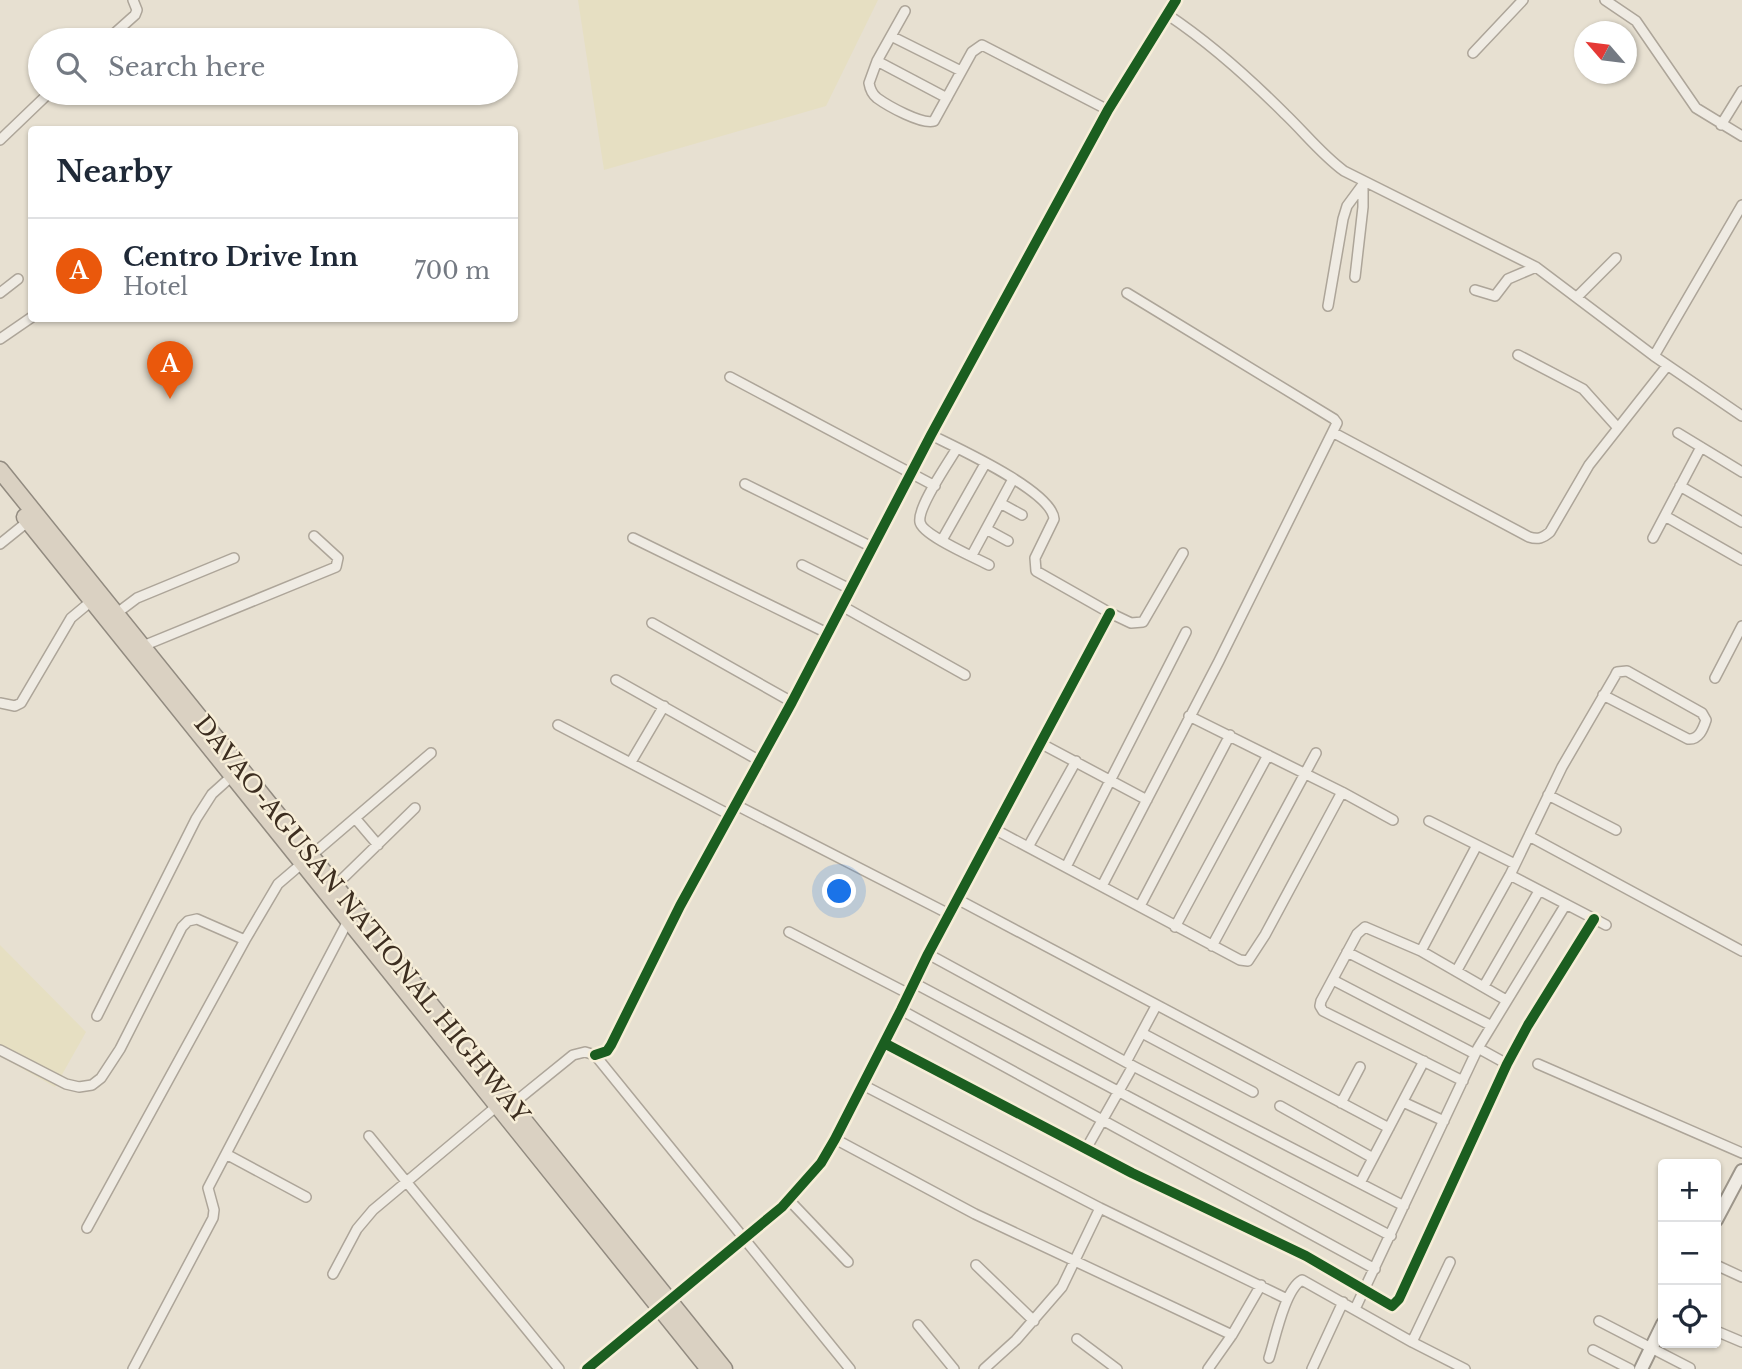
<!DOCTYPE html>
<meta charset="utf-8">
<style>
:root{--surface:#fff;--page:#f2f2f3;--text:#1f2937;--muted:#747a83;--line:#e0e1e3;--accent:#ea580c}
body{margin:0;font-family:"Libre Baskerville",serif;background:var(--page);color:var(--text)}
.controls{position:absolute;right:21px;bottom:21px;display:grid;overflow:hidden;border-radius:7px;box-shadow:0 2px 5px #0004}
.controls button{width:63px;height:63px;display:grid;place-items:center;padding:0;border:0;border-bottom:2px solid var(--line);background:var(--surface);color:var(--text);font:35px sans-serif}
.compass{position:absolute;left:1574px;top:21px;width:63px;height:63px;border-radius:50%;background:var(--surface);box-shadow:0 2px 5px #0004;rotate:298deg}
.you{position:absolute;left:840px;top:892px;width:24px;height:24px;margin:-18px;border:5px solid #fff;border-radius:50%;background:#1a73e8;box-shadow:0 0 0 10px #1a73e833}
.badge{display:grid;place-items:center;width:46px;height:46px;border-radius:50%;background:var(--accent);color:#fff;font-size:23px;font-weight:700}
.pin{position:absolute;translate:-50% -58px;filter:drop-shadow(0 2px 4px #0008)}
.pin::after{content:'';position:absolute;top:37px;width:24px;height:21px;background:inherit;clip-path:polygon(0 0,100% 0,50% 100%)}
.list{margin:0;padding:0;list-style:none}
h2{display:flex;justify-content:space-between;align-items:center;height:91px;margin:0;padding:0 28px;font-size:30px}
h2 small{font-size:23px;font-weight:400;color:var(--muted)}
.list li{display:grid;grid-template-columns:46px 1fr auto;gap:21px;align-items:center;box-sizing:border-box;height:105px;padding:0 28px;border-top:2px solid var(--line)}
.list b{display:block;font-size:26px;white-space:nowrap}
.list p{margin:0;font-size:23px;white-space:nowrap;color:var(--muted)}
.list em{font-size:23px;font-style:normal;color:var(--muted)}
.icon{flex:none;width:38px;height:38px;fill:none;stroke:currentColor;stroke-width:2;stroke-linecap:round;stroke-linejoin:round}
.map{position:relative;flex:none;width:1742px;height:1369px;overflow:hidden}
.search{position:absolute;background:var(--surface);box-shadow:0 2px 5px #0004;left:28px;top:28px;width:490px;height:77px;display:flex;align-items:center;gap:18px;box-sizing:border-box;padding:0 24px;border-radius:38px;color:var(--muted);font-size:26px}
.panel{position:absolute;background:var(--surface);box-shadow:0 2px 5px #0004;left:28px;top:126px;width:490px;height:196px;border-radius:7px}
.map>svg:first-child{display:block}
.farmland{fill:#e6dfc2}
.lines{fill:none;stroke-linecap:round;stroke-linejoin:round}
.street-casing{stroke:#ada599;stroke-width:12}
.secondary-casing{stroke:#9c958a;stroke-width:16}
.highway-casing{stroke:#928b80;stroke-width:19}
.street{stroke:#efebe3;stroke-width:9}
.secondary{stroke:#efebe3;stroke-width:12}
.highway{stroke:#dad1c2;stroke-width:16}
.cycleway-casing{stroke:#f7eed8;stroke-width:15}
.cycleway{stroke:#1b5e20;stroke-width:10}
.labels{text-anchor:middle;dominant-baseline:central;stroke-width:5;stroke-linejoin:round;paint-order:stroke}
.street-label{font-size:24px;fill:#3d2e20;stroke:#f7eed8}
</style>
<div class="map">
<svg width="1742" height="1369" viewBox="0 0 1742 1369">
<rect width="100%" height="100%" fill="#e7e0d1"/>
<path class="farmland" d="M578,0H878L826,106L604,170Z
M0,945L86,1032L55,1087L0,1056Z"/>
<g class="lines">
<defs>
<path id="street" d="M1605,0L1636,21L1696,108L1742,136
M905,11L877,61L869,83C870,89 872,94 877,98C888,106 922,125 934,121L972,52L982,45L1108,110
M1168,15C1210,43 1249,78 1285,114C1305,133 1321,154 1344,171L1536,267L1654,356L1742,416
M891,36L961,71
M107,40L135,15L137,10L133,0
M1473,53L1523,0
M877,61L947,98
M1721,125L1742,91
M0,140L49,93
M1355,277L1363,207V185
M1475,290L1495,296L1508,279L1536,267
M0,293L18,279
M1577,297L1616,258
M1328,306L1343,219L1347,206L1364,183
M0,339L32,317
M1518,355L1583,389L1618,428
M1654,356L1742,205
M730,377L935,486
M1334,433L1529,537C1538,540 1543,538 1550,532L1589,465L1667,366
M1678,433L1742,472
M931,435C957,448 1052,491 1054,519L1035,558L1036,571L1110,613L1131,623L1143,622L1183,553
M957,448C949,462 917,507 920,522C922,535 976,558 989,565
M745,484L872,547
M1680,486L1742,522
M1000,503L1022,515
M1665,516L1742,560
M986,529L1008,541
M633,538L827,633
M1653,538L1701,447
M942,540L985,464
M0,544L31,519
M972,555L1013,479
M802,565L850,589
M842,606L965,675
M117,613L137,598L234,558
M652,623L792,702
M143,646L336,567L338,558L314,536
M1715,678L1742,626
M616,680L760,761
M0,703L15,706L21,703L71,618L95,598
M558,725L730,815
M1040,743L1147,800
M631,762L664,706
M1342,792L1393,820
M1548,795L1616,830
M736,805L949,914
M355,818L378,845
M1429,821L1515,864
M994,829C1076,873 1158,917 1240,960L1248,961L1265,935L1342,792L1189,716
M1529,836L1742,951
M1028,847L1076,761
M1066,867L1186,632
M1510,875L1606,925
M335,886L415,808
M1102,886L1219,661L1337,423L1334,419L1127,293
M957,899L1389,1128
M1140,906L1230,735
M1175,927L1268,755
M789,932L909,994
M1212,946L1316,753
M1421,951L1477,845
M1347,952L1490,1025
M928,954L1133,1066L1404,1206
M1457,970L1510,875L1562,767L1615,676L1617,672L1627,671L1702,713L1706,720C1703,729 1699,740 1688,739L1603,695
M1333,980L1475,1054
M914,983L1391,1236
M1484,986L1539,891
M901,1010L1375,1269
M97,1016L196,819L212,794L232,776
M1142,1033L1253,1092
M884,1043L1132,1173L1306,1256L1392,1306L1399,1299L1507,1064L1528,1025L1594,919
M1478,1048L1507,1064
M0,1050L66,1084L79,1087L92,1085L101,1078L120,1049L182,927L188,921L197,919L245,940
M595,1055L607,1051L611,1045L680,906L792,702L931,435L1108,110L1176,0
M1126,1062L1156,1006
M1538,1064L1742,1153
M1463,1081L1323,1011L1320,1006L1321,1001L1357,934L1365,927L1421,951L1506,1000
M863,1085L1100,1208L1287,1299
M1403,1102L1444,1121
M1341,1103L1360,1067
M510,1106L573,1055L585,1052L595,1055L850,1369
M1280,1106L1373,1158
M369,1136L559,1369
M835,1139L975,1214L1232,1335
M1086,1149L1133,1066
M226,1154L306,1197
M1360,1183L1424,1061
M789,1200L848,1262
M87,1228L245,940L278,884L431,753
M976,1265L1034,1321
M1716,1265L1742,1277
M333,1274L357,1229L373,1210L497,1106
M1355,1309L1478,1048L1566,904
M1599,1321L1690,1368
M918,1325L954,1369
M1716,1331L1742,1342
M1077,1339L1117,1369
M1412,1342L1450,1262
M1593,1350L1630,1369
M1269,1358C1275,1339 1285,1289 1302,1280L1412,1342L1465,1369
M133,1369L213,1218L214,1210L208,1188L349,919
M587,1369L782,1207L821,1163L835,1139L901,1010L928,954L1110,613
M984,1369L1016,1340L1062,1287L1100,1208
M1208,1369L1232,1335L1261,1285
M1312,1369L1343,1302"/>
<path id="secondary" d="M1716,1220L1742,1171
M1641,1369L1663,1324"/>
<path id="highway" d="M0,470L724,1369
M25,517L709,1369"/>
</defs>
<use href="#street" class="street-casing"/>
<use href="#secondary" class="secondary-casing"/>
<use href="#highway" class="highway-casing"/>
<use href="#street" class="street"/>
<use href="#secondary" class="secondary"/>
<use href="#highway" class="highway"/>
<defs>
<path id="cycleway" d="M884,1043L1132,1173L1306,1256L1392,1306L1399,1299L1507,1064L1528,1025L1594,919
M595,1055L607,1051L611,1045L680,906L792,702L931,435L1108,110L1176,0
M587,1369L782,1207L821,1163L835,1139L901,1010L928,954L1110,613"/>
</defs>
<use href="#cycleway" class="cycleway-casing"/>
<use href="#cycleway" class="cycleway"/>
</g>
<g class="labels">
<g class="street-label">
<text transform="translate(362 919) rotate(51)">DAVAO-AGUSAN NATIONAL HIGHWAY</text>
</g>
</g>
</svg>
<div class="controls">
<button>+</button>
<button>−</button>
<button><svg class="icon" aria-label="locate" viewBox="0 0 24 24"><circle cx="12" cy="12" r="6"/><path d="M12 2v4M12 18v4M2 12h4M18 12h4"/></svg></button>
</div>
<svg class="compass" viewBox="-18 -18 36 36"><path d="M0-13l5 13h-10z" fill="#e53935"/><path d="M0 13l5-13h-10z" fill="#747a83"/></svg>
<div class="you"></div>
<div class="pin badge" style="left:170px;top:399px">A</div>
<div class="search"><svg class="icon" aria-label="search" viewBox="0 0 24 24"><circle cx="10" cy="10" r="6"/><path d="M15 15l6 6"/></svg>Search here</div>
<section class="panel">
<h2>Nearby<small></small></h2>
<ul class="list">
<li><span class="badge">A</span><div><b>Centro Drive Inn</b><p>Hotel</p></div><em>700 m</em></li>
</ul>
</section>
</div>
